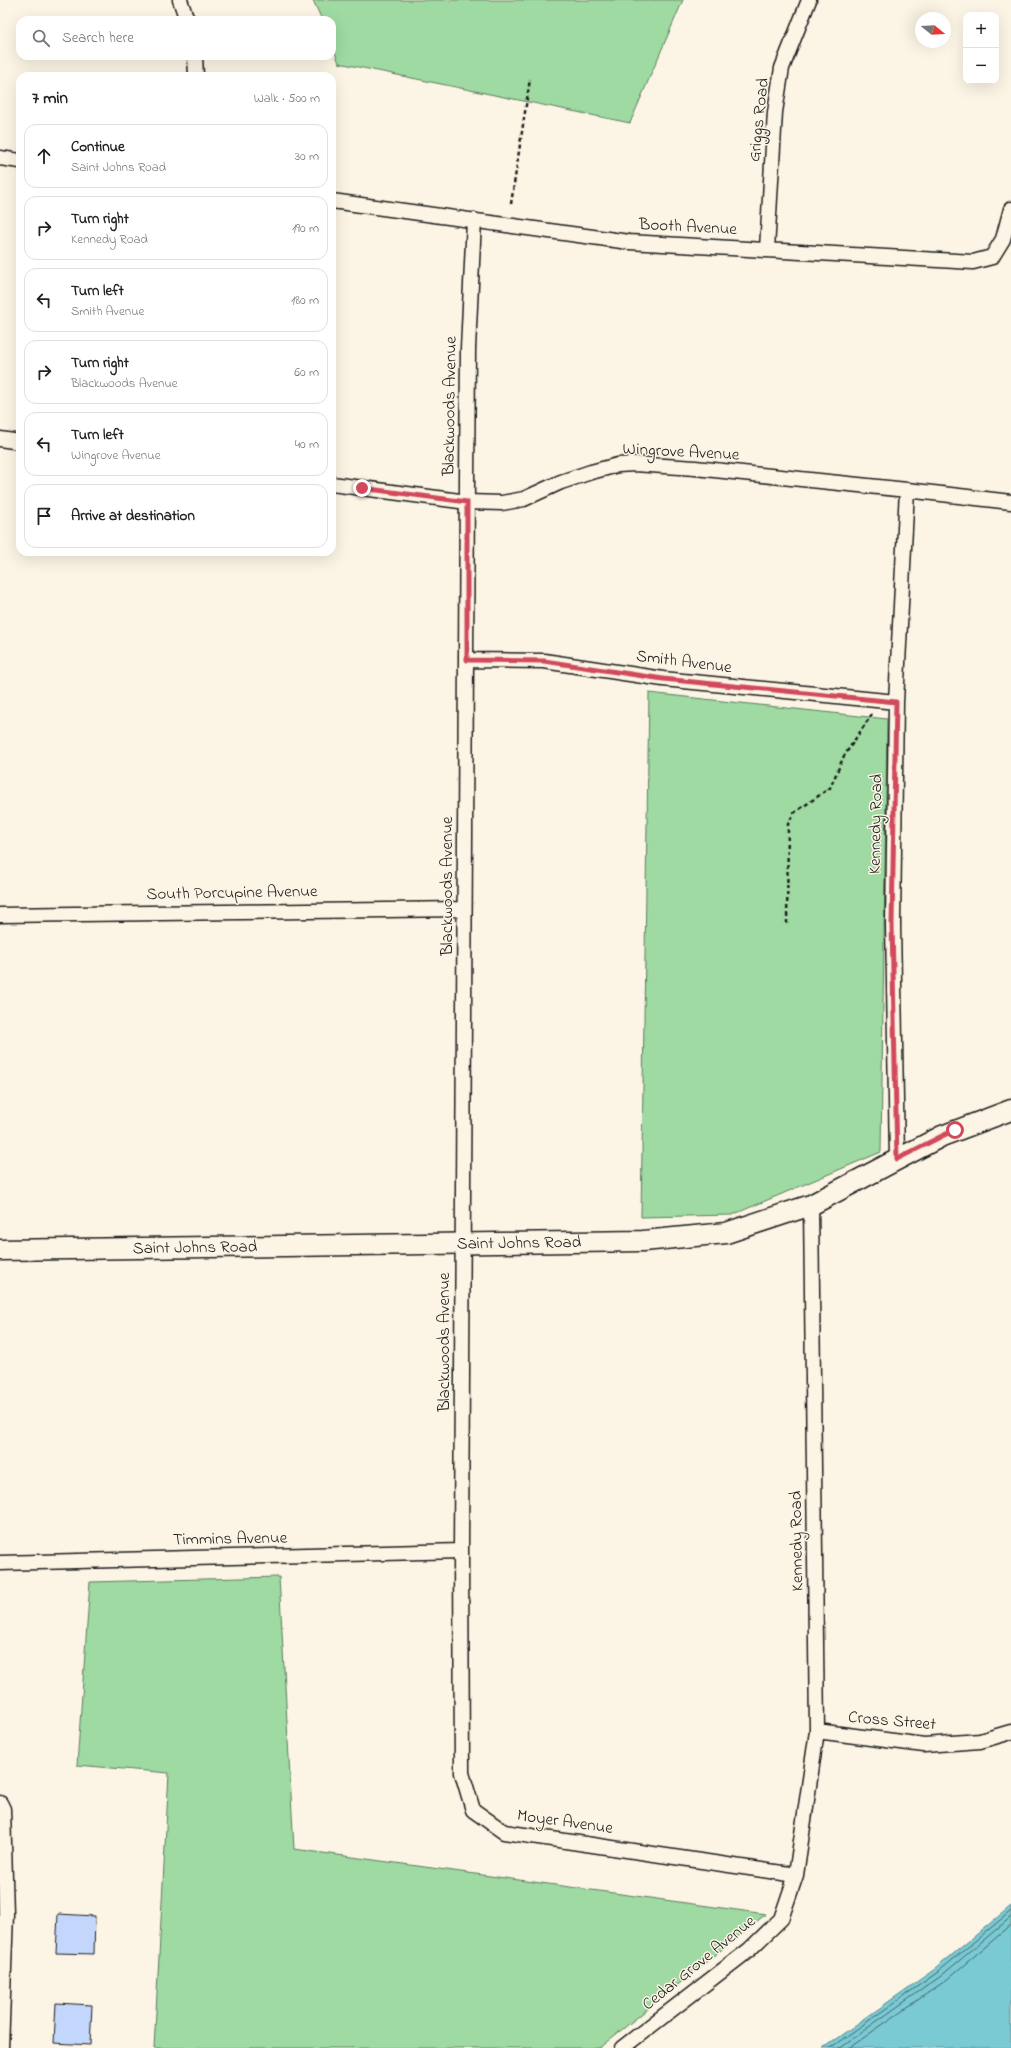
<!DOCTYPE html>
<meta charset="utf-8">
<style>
:root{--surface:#fff;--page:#f6f6f6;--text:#222;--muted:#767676;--line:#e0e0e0}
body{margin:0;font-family:"Indie Flower",sans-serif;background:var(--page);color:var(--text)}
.controls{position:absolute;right:12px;top:12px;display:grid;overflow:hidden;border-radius:8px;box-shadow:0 4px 16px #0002}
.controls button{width:36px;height:36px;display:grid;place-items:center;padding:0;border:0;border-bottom:1px solid var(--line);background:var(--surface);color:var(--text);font:20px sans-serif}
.compass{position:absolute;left:915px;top:12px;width:36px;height:36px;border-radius:50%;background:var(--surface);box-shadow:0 4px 16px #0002;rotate:108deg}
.stop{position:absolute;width:12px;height:12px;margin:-9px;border:3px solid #d1495b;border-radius:50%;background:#fff}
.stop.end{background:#d1495b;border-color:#fff;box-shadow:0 1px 4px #0008}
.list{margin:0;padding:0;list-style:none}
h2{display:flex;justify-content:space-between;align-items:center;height:52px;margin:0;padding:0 16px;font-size:17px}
h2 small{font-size:13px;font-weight:400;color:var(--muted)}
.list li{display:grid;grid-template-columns:26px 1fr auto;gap:12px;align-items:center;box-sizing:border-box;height:64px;margin:0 8px 8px;padding:0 8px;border:1px solid var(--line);border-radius:12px}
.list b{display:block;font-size:15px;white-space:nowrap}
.list p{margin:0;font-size:13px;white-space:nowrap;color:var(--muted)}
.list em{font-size:13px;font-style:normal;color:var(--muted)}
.icon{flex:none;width:22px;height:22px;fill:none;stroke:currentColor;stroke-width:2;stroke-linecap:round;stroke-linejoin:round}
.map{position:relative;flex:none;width:1011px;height:2048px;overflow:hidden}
.search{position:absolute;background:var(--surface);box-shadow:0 4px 16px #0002;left:16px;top:16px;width:320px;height:44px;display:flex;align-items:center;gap:10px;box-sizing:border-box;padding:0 14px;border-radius:12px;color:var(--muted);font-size:15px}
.panel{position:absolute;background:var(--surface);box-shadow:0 4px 16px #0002;left:16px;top:72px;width:320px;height:484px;border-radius:12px}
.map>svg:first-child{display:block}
.green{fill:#9edaa1;stroke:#5d7b5e}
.water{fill:#7acad4;stroke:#54848a}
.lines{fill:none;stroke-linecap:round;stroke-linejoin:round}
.shore{stroke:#426266;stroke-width:1}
.building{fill:#c3d7fc;stroke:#1c1c1c}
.street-casing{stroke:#1c1c1c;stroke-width:17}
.secondary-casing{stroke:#1c1c1c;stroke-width:23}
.path{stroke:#1c1c1c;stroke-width:2.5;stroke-dasharray:4 3;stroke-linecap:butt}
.street{stroke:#fcf5e5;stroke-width:14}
.secondary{stroke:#fcf5e5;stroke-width:20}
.route{stroke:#d1495b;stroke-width:5}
.labels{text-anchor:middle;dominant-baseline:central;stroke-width:3;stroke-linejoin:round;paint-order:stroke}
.street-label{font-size:17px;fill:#1c1c1c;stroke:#fcf5e5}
</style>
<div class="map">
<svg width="1011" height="2048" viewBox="0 0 1011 2048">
<rect width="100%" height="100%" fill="#fcf5e5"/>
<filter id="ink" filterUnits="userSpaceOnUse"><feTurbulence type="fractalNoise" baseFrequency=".025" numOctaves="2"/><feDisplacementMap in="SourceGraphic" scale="8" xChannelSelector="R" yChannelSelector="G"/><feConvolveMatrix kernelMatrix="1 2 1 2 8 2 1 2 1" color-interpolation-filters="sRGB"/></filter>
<g filter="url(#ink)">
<path class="green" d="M313,0H683L630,123L339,63L332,45V20H322Z
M649,693L887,719L881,1152L732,1215L641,1217Z
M279,1577L294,1849L766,1914L599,2048H154L169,1773L77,1765L90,1582Z"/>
<path class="water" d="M1011,1906V2048H823L935,1969Z"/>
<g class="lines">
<path class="shore" d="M830,2048L938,1972L1011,1911
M839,2048L941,1976L1011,1917
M849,2048L945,1981L1011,1925"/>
</g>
<path class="building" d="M58,1914L95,1916L94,1954L56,1953Z
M56,2003L92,2005L90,2045L54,2043Z"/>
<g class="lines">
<defs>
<path id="street" d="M180,0L187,20
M195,56L196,76
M0,158L20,161
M332,201L629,242L973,262L992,257L1003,239L1011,209
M474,220L468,349L467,480L461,1551L462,1773L473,1810L504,1832L796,1875
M767,249L775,112L782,68L809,0
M0,439L20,442
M332,484L467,502L502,503L524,499L561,482L591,472L618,465L634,464L695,468L907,490L1011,502
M467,660L544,661L663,679L896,702
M0,915L464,909
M897,1159L893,924L896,702L907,490
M0,1563L461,1551
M817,1731L924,1745L980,1741L1011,1732
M0,1803L3,1809L6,1914L1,2048
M622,2048L749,1950L781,1919L796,1875L817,1731L811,1205"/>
<g id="secondary">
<path id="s1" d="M0,1250L643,1241L726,1233L811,1205L942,1136L1011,1110"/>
</g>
</defs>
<use href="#street" class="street-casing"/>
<use href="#secondary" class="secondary-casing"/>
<path class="path" d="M511,204L530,79
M787,924L788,824L794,813L830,788L844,756L872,714"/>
<use href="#street" class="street"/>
<use href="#secondary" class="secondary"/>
</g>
</g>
<g class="lines" filter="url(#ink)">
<path class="route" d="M362,488L467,502V660L544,661L663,679L896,702L892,924L897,1159L942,1136L955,1130"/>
</g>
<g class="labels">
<g class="street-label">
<text transform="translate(759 120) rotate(-84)">Griggs Road</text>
<text transform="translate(688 227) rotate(3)">Booth Avenue</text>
<text transform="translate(450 406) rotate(-89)">Blackwoods Avenue</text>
<text transform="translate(681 452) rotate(3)">Wingrove Avenue</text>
<text transform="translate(684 662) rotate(7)">Smith Avenue</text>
<text transform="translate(876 824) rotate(-89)">Kennedy Road</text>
<text transform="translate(447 886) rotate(-90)">Blackwoods Avenue</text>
<text transform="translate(232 893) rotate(-1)">South Porcupine Avenue</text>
<text stroke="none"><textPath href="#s1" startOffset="519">Saint Johns Road</textPath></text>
<text stroke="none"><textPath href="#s1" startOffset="195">Saint Johns Road</textPath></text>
<text transform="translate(444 1342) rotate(-90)">Blackwoods Avenue</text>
<text transform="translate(230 1539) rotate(-1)">Timmins Avenue</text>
<text transform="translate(797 1541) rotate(-91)">Kennedy Road</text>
<text transform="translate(892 1721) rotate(5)">Cross Street</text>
<text transform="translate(565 1822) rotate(8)">Moyer Avenue</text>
<text transform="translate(699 1963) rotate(-39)">Cedar Grove Avenue</text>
</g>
</g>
</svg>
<div class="controls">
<button>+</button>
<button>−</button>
</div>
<svg class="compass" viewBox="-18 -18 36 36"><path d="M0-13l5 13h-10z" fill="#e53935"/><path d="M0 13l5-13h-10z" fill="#767676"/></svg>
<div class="stop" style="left:955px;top:1130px"></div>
<div class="stop end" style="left:362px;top:488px"></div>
<div class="search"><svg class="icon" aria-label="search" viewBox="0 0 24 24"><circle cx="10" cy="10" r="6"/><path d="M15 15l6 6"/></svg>Search here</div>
<section class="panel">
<h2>7 min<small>Walk · 500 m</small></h2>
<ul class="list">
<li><svg class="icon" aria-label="ahead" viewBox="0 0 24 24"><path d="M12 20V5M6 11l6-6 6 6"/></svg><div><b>Continue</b><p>Saint Johns Road</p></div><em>30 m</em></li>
<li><svg class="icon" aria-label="right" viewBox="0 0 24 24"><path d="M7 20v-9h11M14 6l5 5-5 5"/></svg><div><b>Turn right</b><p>Kennedy Road</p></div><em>190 m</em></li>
<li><svg class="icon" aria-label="left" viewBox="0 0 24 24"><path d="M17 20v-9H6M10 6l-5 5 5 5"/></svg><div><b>Turn left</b><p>Smith Avenue</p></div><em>180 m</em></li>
<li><svg class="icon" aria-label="right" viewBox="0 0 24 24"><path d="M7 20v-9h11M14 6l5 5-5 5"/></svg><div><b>Turn right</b><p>Blackwoods Avenue</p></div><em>60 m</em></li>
<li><svg class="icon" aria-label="left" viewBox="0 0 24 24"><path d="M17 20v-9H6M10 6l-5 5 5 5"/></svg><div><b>Turn left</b><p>Wingrove Avenue</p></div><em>40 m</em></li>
<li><svg class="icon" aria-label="arrive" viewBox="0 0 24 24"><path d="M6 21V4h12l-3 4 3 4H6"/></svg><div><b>Arrive at destination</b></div></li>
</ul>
</section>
</div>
